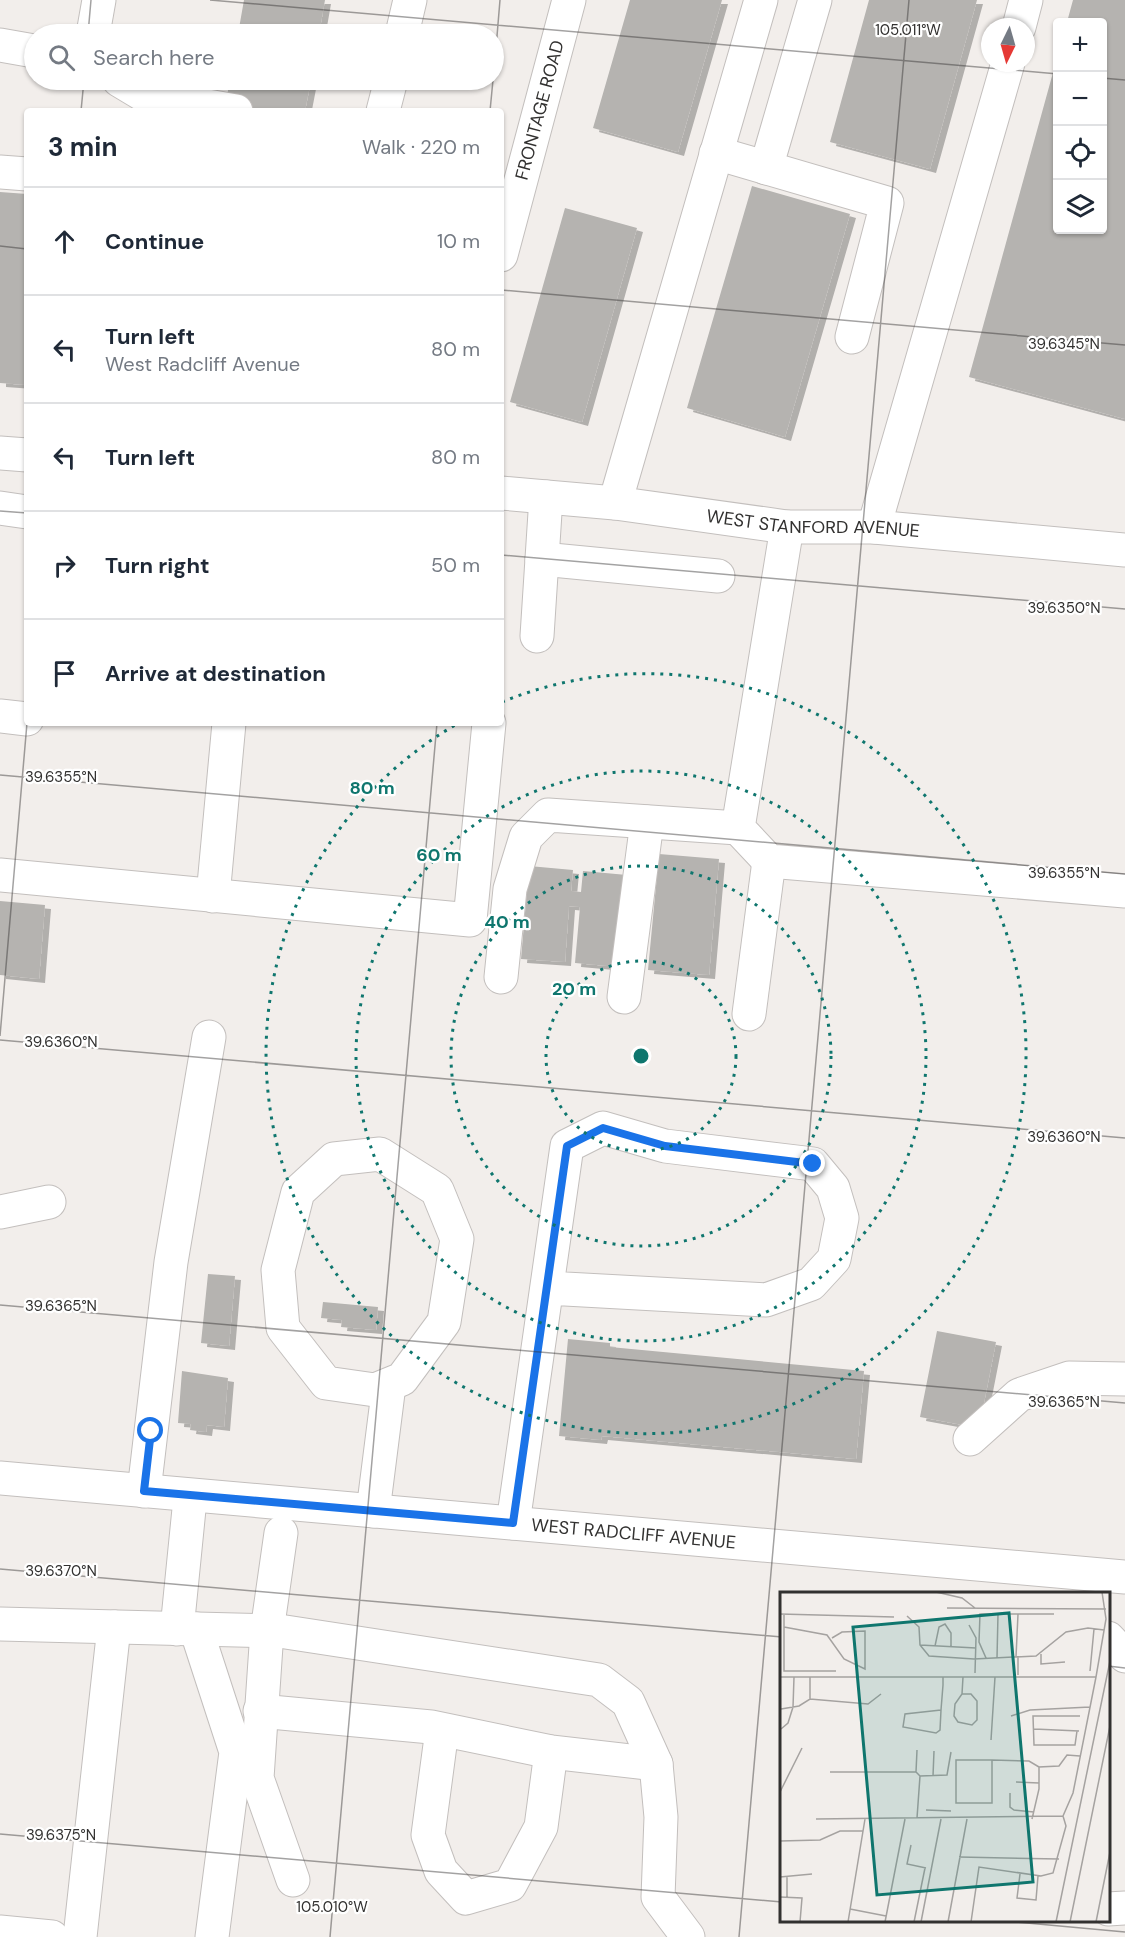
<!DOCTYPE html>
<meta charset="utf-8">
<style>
:root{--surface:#fff;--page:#f2f2f3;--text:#1f2937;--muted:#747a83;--line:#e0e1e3}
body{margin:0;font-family:"DM Sans",sans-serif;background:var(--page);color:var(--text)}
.controls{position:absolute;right:18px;top:18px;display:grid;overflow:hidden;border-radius:6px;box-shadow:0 2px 4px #0004}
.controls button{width:54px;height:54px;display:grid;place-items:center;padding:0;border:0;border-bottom:2px solid var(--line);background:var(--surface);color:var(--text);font:30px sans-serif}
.compass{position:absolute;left:981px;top:18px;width:54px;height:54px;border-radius:50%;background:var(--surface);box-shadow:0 2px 4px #0004;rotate:185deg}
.stop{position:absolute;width:18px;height:18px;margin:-14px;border:4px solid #1a73e8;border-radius:50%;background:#fff}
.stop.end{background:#1a73e8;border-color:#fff;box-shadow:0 2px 6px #0008}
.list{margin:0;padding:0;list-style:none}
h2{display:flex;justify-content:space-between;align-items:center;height:78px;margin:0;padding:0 24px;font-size:26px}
h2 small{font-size:20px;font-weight:400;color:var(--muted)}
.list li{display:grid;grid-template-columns:39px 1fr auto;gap:18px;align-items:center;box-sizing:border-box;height:108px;padding:0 24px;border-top:2px solid var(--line)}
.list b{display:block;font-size:22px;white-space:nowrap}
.list p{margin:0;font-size:20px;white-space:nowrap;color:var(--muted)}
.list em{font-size:20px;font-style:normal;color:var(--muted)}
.icon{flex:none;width:33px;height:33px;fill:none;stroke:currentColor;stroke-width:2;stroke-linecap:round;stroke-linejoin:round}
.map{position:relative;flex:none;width:1125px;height:1937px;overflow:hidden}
.search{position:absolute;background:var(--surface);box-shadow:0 2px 4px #0004;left:24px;top:24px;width:480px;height:66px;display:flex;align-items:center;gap:15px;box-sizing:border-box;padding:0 21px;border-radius:33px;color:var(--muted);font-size:22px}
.panel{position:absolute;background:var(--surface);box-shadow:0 2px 4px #0004;left:24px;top:108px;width:480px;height:618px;border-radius:6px}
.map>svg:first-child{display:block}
.building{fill:#b5b3b0;filter:url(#shadow)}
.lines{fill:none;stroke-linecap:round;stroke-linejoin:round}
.minor-casing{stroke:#c3bfbd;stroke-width:35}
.minor{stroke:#fff;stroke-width:33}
.route{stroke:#1a73e8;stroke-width:8}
.ticks{fill:none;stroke:#323130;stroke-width:1.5;stroke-opacity:0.45}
.ring{fill:none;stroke:#0f766e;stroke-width:3;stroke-dasharray:3 6}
.labels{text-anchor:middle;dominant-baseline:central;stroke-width:4.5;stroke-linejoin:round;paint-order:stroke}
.street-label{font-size:18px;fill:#323130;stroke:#fff}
.inset-road{fill:none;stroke:#a5a2a0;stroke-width:1.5}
.view{fill:#0f766e;fill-opacity:0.15;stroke:#0f766e;stroke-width:3}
.inset-edge{fill:none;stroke:#323130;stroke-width:3}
.ticks-label{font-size:15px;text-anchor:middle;fill:#323130;stroke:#fff;stroke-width:4.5;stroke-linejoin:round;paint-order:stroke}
.centre{fill:#0f766e;stroke:#fff;stroke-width:3}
.ring-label{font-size:18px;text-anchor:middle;font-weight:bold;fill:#0f766e;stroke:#fff;stroke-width:4.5;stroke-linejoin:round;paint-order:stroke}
</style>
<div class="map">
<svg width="1125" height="1937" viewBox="0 0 1125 1937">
<defs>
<filter id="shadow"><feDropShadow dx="6" dy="4" stdDeviation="0" flood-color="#0004"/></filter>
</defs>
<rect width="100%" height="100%" fill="#f2eeeb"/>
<path class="building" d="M244,0H325L319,34H238Z
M630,0H722L678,152L593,128Z
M869,0H977L930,169L830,142Z
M1073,0H1125V419L969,377L1057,58L1058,230H1102V22H1067Z
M230,80H311L305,111H256L225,106Z
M752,186L850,214L785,437L687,408Z
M0,192L27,194V385L0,383Z
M565,208L637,228L582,422L510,402Z
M659,854L719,859L709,975L648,970Z
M529,866L573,870L571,891L581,892L583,871L627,875L619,967L575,963L580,907L569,906L565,962L521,959Z
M0,901L45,905L39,979L0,975Z
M208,1274L235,1276L229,1346L201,1343Z
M323,1302L378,1307L376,1330L341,1327L342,1320L321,1318Z
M937,1331L996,1342L979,1428L920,1417Z
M568,1339L610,1343V1347L864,1371L856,1459L602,1436L601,1440L559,1436Z
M182,1371L228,1378L224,1427L207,1425L206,1432L190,1430L191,1424L178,1423Z"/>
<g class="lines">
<defs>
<g id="minor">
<path d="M1019,27L1026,0"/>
<path d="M93,34L99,0"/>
<path d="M402,34L410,0"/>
<path d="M0,45L34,51"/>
<path d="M119,80L144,95L236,111"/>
<path d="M383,111L391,80"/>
<path d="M716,153L887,203L852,337"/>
<path d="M766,168L815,0"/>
<path d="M0,172L27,174"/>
<path id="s1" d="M501,255L569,0"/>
<path d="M0,453L27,455"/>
<path id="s2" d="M501,493L615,503L787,527H874L1125,550"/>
<path d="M615,503L761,0"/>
<path d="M0,508L27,512"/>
<path d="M787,527L738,828L769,861L1125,891"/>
<path d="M874,527L1008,63"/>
<path d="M542,559L718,576"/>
<path d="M537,636L546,497"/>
<path d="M0,716L27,719"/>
<path d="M0,875L470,920L489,723"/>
<path d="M213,896L229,723"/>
<path d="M501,977L510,889L526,837L548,815L738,828"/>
<path d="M624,997L647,822"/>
<path d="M749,1014L769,861"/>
<path d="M380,1154L437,1190L457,1239L444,1322L402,1379L375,1390L326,1383L283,1328L278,1270L298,1192L334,1159Z"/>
<path d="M0,1212L49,1202"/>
<path d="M970,1439L1019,1395L1069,1378L1125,1379"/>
<path id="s3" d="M0,1478L1125,1577"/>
<path d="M144,1491L171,1262L209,1037"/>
<path d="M373,1511L389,1385"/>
<path d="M513,1523C532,1397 549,1271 567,1146L603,1128L665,1146L813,1164L833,1188L842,1218L834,1259L811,1284L766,1300L547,1288"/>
<path d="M281,1533L267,1631L257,1778L293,1880"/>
<path d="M0,1624L279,1631L599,1680L628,1702L656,1764L661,1817L658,1897L688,1937"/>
<path d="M177,1629L189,1509"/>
<path d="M196,1629L236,1752L212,1937"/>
<path d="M1108,1638L1125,1656"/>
<path d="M260,1711L431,1727L551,1752L656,1764"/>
<path d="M442,1730L428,1835L441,1871L466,1898L510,1885L541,1827L551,1752"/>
<path d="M1108,1909L1125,1908"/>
<path d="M0,1932L52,1937"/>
<path d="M80,1937L114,1627"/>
</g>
</defs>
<use href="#minor" class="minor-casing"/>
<use href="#minor" class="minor"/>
</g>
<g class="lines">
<path class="route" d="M151,1431L144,1491L513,1523L567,1146L603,1128L665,1146L813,1164"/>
</g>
<path class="ticks" d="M210,0L1058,74M88,34L91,0M494,72L500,0M1102,78L1125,80M81,111L84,80M490,111L493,80M0,246L27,249M501,290L1125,345M0,511L27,513M501,555L1125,609M0,775L1125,874M0,1036L27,723M0,1040L1125,1138M0,1305L1125,1403M0,1569L782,1637M1108,1666L1125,1668M0,1834L782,1902M993,1920L1125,1932M330,1937L437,723M739,1937L909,0"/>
<g class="ring">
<circle cx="641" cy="1056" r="95"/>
<circle cx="641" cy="1056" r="190"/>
<circle cx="641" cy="1056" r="285"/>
<path d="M502 702A380 380 0 1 1 457 724"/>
</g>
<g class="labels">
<g class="street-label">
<text stroke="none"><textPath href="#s1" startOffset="150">FRONTAGE ROAD</textPath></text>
<text stroke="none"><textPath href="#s2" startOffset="314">WEST STANFORD AVENUE</textPath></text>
<text stroke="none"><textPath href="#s3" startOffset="636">WEST RADCLIFF AVENUE</textPath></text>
</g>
</g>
<g transform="translate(780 1592)">
<rect width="330" height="330" fill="#f2eeeb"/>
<path class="inset-road" d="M156,0L182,6L195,16M167,16L326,17M0,22L114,25M4,22V79H56M127,24L139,35L140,53L149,64L194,67L256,64L286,40L308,36L324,38M189,33L196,46L195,81M4,35L47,43L64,67L85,77V39L62,40L52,46M140,53L196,56M155,54L159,35L165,32L171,41V55M261,62V72L285,70M236,65L238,22M206,66L199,50L200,22H274M217,66L218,22M310,79L314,37M238,83V64M0,85H316M30,85V107M182,102H191L197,109V128L192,133L178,130L174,124L175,112L182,102L183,85M1,117L19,114L30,107L88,112L101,102M161,118L125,122L123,135L156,141L160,138L161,118L163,93V85M231,124L250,118L310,115M1,137L8,131L13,115L14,85M254,137L299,139M297,139L295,153H254L253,124H300M211,148L215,85M212,168V211H176V168H212L249,169L259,175M50,180H136L140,184L137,226M136,180L137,158M140,184L167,183L171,160M153,184L154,159M236,190L259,191M0,200L22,156M230,201V215L234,218L254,220M146,218L171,219M283,224L293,201L316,85L326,27L322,0M36,227L283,224M252,227L259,197V175L279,174L287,163L300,164M0,249L40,248L60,239H83M131,253L127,272L146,276M179,265L279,267M240,282L237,306L256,308L258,284M0,285L32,282M7,285V305M0,305L22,306L20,330M70,317L106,324M68,330L85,227M105,330L125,227M134,330L145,276M141,330L161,227M168,330L187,227M191,330L199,275L261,284L273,281L286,234L283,224M276,330L330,69M290,330L330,134M316,330L330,260"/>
<path class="view" d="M229,21L253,290L97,303L73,35Z"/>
<rect width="330" height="330" class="inset-edge"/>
</g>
<g class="ticks-label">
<text x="908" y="35">105.011°W</text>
<text x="1064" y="349">39.6345°N</text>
<text x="1064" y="613">39.6350°N</text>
<text x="61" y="782">39.6355°N</text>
<text x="1064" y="878">39.6355°N</text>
<text x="61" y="1047">39.6360°N</text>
<text x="1064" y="1142">39.6360°N</text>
<text x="61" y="1311">39.6365°N</text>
<text x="1064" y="1407">39.6365°N</text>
<text x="61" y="1576">39.6370°N</text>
<text x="61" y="1840">39.6375°N</text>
<text x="332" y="1912">105.010°W</text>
</g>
<circle cx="641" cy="1056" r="9" class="centre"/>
<g class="ring-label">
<text x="372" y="794">80 m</text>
<text x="439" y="861">60 m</text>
<text x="507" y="928">40 m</text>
<text x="574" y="995">20 m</text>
</g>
</svg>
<div class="controls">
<button>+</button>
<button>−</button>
<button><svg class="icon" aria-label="locate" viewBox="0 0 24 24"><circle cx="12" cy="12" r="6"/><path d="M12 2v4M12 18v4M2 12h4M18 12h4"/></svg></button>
<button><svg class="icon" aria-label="layers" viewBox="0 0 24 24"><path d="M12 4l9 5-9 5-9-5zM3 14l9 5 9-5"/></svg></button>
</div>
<svg class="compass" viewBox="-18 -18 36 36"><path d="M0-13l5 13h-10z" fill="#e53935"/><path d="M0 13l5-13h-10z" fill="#747a83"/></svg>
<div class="stop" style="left:151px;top:1431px"></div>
<div class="stop end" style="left:813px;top:1164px"></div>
<div class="search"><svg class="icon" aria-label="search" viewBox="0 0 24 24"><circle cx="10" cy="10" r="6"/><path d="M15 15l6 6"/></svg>Search here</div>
<section class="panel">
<h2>3 min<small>Walk · 220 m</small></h2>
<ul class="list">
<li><svg class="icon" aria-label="ahead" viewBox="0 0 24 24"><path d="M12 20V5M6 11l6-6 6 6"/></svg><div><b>Continue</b></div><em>10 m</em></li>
<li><svg class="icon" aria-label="left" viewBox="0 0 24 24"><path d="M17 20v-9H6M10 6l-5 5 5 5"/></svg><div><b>Turn left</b><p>West Radcliff Avenue</p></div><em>80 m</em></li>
<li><svg class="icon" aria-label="left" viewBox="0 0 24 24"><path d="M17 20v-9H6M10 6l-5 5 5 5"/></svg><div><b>Turn left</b></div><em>80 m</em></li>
<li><svg class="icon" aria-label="right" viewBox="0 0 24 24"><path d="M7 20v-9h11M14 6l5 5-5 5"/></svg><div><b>Turn right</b></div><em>50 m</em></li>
<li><svg class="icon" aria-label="arrive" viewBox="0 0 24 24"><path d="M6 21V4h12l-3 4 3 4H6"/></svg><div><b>Arrive at destination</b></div></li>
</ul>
</section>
</div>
